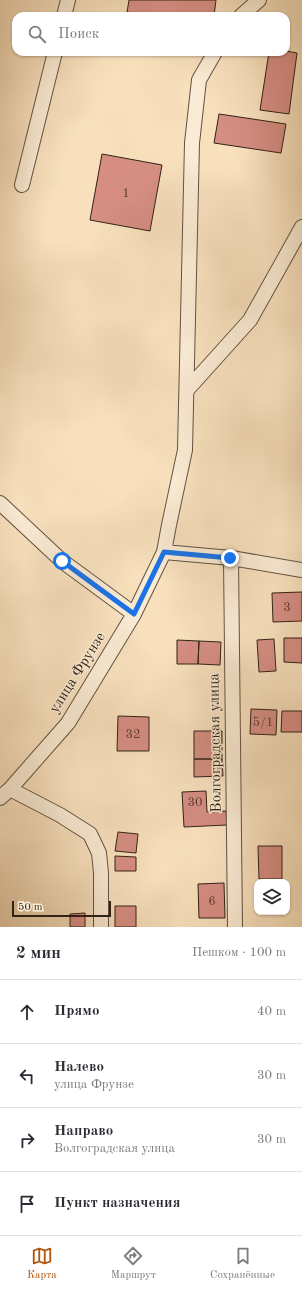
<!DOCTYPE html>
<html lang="ru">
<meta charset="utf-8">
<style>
:root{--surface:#fff;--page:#f7f7f7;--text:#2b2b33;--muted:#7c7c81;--line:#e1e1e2;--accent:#b45309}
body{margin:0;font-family:"Old Standard TT",serif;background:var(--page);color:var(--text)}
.controls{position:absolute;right:12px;bottom:12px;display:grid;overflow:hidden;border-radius:8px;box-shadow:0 1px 3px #0004}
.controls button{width:36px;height:36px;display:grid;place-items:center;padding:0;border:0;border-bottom:1px solid var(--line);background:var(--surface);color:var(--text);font:20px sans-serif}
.scale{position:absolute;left:12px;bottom:10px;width:99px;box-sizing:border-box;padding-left:4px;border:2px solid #312316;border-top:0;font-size:11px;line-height:14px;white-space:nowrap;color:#312316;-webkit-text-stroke:3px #faebd4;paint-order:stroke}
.stop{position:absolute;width:12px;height:12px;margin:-9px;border:3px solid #1a73e8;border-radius:50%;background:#fff}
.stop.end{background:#1a73e8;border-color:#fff;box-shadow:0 1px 4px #0008}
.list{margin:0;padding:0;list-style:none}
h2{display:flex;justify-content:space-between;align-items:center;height:52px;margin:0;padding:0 16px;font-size:17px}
h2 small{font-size:13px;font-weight:400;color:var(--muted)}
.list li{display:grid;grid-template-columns:26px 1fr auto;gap:12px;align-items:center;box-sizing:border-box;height:64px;padding:0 16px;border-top:1px solid var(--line)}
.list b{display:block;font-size:15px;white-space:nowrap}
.list p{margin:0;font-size:13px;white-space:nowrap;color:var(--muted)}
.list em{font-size:13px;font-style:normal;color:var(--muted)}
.icon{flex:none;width:22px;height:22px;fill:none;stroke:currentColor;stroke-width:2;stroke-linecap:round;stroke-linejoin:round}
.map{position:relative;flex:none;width:302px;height:927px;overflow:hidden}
.search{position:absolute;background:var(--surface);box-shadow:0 1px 3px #0004;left:12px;right:12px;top:12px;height:44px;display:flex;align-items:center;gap:10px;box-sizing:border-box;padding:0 14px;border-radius:12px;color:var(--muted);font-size:15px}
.sheet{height:308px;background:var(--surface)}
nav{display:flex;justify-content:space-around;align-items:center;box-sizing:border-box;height:56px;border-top:1px solid var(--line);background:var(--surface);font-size:11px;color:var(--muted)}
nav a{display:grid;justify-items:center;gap:2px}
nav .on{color:var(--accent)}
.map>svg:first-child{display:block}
.building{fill:#d68e83;stroke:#312316}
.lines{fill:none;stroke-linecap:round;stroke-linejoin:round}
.minor-casing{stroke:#635240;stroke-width:16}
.minor{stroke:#faebd4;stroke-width:14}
.route{stroke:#1a73e8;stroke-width:5}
.labels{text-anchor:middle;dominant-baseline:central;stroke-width:3;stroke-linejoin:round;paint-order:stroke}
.number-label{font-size:13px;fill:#5a3e31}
.street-label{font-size:15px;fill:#312316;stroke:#faebd4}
</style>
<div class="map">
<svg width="302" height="927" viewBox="0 0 302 927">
<rect width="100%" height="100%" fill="#f8e0bd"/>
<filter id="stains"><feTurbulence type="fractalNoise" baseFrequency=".005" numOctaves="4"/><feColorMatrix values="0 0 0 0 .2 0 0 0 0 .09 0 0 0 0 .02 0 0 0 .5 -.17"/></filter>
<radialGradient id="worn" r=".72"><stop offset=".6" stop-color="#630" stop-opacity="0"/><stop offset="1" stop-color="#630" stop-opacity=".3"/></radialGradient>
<path class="building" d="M129,0H216L214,16H151L127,12Z
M286,51L297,53L289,114L260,110L269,52H286Z
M219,114L286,124L281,153L214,143Z
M102,154L162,165L150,231L90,220Z
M302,592V621L273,622L272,593Z
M284,638H302V663L284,662Z
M274,639L276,671L259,672L257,640Z
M177,640L199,641L198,664H177Z
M199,641L221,642L220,665L198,664Z
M251,709L277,710L276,735L250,734Z
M282,711H302V732H281Z
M118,716L149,717V751H117Z
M194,731H222V759H194Z
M194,759H222L223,776L194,777Z
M206,791L207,812L226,811L227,825L184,827L182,792Z
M118,832L138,834L136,853L115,851Z
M258,846H282V879H259Z
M115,856L136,857V871H115Z
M224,883L225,918H199L198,884Z
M115,906H136V927H115Z
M85,913V927H70V914Z"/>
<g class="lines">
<defs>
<path id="minor" d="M64,16L68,0
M241,16L259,0
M22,185L55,52
M187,390L250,320L302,227
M0,503L62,561L134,614
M164,552L231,558L302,570
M231,558L235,927
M10,789L60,815L90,834L99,853L101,873V927
M0,798L10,789L68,723L134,614L164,552L169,525L185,450L192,143L199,80L215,52"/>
</defs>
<use href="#minor" class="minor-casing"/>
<use href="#minor" class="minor"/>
</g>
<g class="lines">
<path class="route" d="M62,561L134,614L164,552L230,558"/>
</g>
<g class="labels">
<g class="number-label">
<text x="126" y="193">1</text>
<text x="287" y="607">3</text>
<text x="263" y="722">5/1</text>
<text x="133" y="734">32</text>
<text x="195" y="802">30</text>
<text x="212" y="901">6</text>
</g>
<g class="street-label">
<text transform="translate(78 673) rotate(-58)">улица Фрунзе</text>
<text transform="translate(216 743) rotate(-91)">Волгоградская улица</text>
</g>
</g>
<rect width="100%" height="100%" filter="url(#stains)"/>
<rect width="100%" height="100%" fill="url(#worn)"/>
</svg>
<div class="controls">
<button><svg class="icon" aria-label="layers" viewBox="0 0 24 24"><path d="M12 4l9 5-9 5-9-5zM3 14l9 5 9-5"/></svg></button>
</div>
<div class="scale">50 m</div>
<div class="stop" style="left:62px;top:561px"></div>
<div class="stop end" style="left:230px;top:558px"></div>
<div class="search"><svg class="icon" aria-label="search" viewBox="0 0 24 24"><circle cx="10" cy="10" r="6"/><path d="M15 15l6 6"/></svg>Поиск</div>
</div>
<section class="sheet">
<h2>2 мин<small>Пешком · 100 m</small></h2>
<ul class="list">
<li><svg class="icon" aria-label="ahead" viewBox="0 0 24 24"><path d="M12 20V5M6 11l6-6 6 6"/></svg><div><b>Прямо</b></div><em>40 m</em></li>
<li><svg class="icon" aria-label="left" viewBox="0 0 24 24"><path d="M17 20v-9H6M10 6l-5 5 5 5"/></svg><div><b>Налево</b><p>улица Фрунзе</p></div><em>30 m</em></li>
<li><svg class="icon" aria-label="right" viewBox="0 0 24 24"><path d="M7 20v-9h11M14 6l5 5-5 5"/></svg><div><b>Направо</b><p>Волгоградская улица</p></div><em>30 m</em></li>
<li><svg class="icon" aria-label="arrive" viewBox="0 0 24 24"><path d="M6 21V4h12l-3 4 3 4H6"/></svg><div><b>Пункт назначения</b></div></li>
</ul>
</section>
<nav>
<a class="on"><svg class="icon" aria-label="map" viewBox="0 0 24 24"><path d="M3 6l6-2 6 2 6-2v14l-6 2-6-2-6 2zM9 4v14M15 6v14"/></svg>Карта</a>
<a><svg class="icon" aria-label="directions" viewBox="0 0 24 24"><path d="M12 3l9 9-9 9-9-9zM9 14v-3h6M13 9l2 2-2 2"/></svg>Маршрут</a>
<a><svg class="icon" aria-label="saved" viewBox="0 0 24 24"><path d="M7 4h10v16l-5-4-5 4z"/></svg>Сохранённые</a>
</nav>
